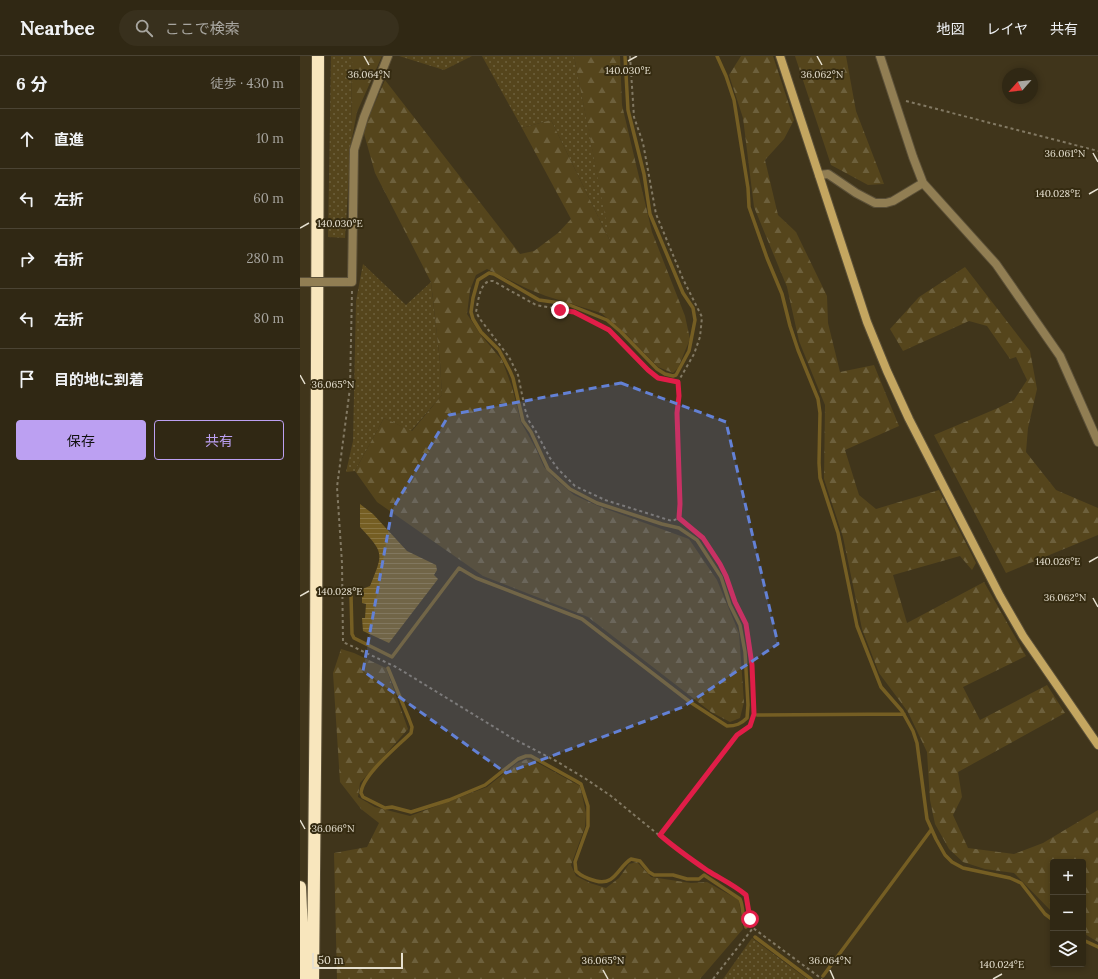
<!DOCTYPE html>
<html lang="ja">
<meta charset="utf-8">
<style>
:root{--surface:#302814;--page:#38301d;--text:#f1f3f6;--muted:#a8a6a0;--line:#4b4434;--accent:#bca0f2}
body{margin:0;font-family:Lora,"Noto Sans JP",serif;background:var(--page);color:var(--text)}
.controls{position:absolute;right:12px;bottom:12px;display:grid;overflow:hidden;border-radius:4px;box-shadow:0 2px 6px #0003}
.controls button{width:36px;height:36px;display:grid;place-items:center;padding:0;border:0;border-bottom:1px solid var(--line);background:var(--surface);color:var(--text);font:20px sans-serif}
.compass{position:absolute;left:702px;top:12px;width:36px;height:36px;border-radius:50%;background:var(--surface);box-shadow:0 2px 6px #0003;rotate:243deg}
.scale{position:absolute;left:12px;bottom:10px;width:91px;box-sizing:border-box;padding-left:4px;border:2px solid #e6e0d0;border-top:0;font-size:11px;line-height:14px;white-space:nowrap;color:#e6e0d0;-webkit-text-stroke:3px #352b11;paint-order:stroke}
.stop{position:absolute;width:12px;height:12px;margin:-9px;border:3px solid #e11d48;border-radius:50%;background:#fff}
.stop.end{background:#e11d48;border-color:#fff;box-shadow:0 1px 4px #0008}
.list{margin:0;padding:0;list-style:none}
h2{display:flex;justify-content:space-between;align-items:center;height:52px;margin:0;padding:0 16px;font-size:17px}
h2 small{font-size:13px;font-weight:400;color:var(--muted)}
.list li{display:grid;grid-template-columns:26px 1fr auto;gap:12px;align-items:center;box-sizing:border-box;height:60px;padding:0 16px;border-top:1px solid var(--line)}
.list b{display:block;font-size:15px;white-space:nowrap}
.list em{font-size:13px;font-style:normal;color:var(--muted)}
.actions{display:flex;gap:8px;padding:12px 16px}
.actions a{flex:1;padding:9px 0;border:1px solid var(--accent);border-radius:4px;text-align:center;font-size:14px;color:var(--accent)}
.actions .main{background:var(--accent);color:#111}
.icon{flex:none;width:22px;height:22px;fill:none;stroke:currentColor;stroke-width:2;stroke-linecap:round;stroke-linejoin:round}
.map{position:relative;flex:none;width:798px;height:923px;overflow:hidden}
header{display:flex;align-items:center;gap:24px;box-sizing:border-box;height:56px;padding:0 20px;background:var(--surface);border-bottom:1px solid var(--line)}
header strong{font-size:19px}
nav{display:flex;gap:22px;margin-inline-start:auto;font-size:14px}
.search{width:280px;height:36px;background:var(--page);display:flex;align-items:center;gap:10px;box-sizing:border-box;padding:0 14px;border-radius:22px;color:var(--muted);font-size:15px}
main{display:flex}
aside{flex:1;background:var(--surface)}
.map>svg:first-child{display:block}
.grass{fill:url(#grass-dots)}
.forest{fill:url(#forest-firs)}
.water{fill:url(#water-rules)}
.lines{fill:none;stroke-linecap:round;stroke-linejoin:round}
.stream{stroke:#755e23;stroke-width:3.5}
.street-casing{stroke:#5b5038;stroke-width:10}
.secondary-casing{stroke:#5b5038;stroke-width:10}
.highway-casing{stroke:#5b5038;stroke-width:14}
.path{stroke:#827963;stroke-width:2;stroke-dasharray:3 3;stroke-linecap:butt}
.street{stroke:#917e53;stroke-width:8}
.secondary{stroke:#c4a660;stroke-width:8}
.highway{stroke:#f8e6bd;stroke-width:12}
.street-bridge-casing{stroke:#5b5038;stroke-width:10;stroke-linecap:butt}
.street-bridge{stroke:#917e53;stroke-width:8}
.route{stroke:#e11d48;stroke-width:5}
.marked{fill:#6381d5;fill-opacity:0.2;stroke:#6381d5;stroke-width:3;stroke-dasharray:8 5;stroke-linejoin:round}
.ticks{fill:none;stroke:#e6e0d0;stroke-width:1.5}
.ticks-label{font-size:10px;text-anchor:middle;fill:#e6e0d0;stroke:#352b11;stroke-width:4;stroke-linejoin:round;paint-order:stroke}
</style>
<header>
<strong>Nearbee</strong>
<div class="search"><svg class="icon" aria-label="search" viewBox="0 0 24 24"><circle cx="10" cy="10" r="6"/><path d="M15 15l6 6"/></svg>ここで検索</div>
<nav><a>地図</a><a>レイヤ</a><a>共有</a></nav>
</header>
<main>
<aside>
<h2>6 分<small>徒歩 · 430 m</small></h2>
<ul class="list">
<li><svg class="icon" aria-label="ahead" viewBox="0 0 24 24"><path d="M12 20V5M6 11l6-6 6 6"/></svg><div><b>直進</b></div><em>10 m</em></li>
<li><svg class="icon" aria-label="left" viewBox="0 0 24 24"><path d="M17 20v-9H6M10 6l-5 5 5 5"/></svg><div><b>左折</b></div><em>60 m</em></li>
<li><svg class="icon" aria-label="right" viewBox="0 0 24 24"><path d="M7 20v-9h11M14 6l5 5-5 5"/></svg><div><b>右折</b></div><em>280 m</em></li>
<li><svg class="icon" aria-label="left" viewBox="0 0 24 24"><path d="M17 20v-9H6M10 6l-5 5 5 5"/></svg><div><b>左折</b></div><em>80 m</em></li>
<li><svg class="icon" aria-label="arrive" viewBox="0 0 24 24"><path d="M6 21V4h12l-3 4 3 4H6"/></svg><div><b>目的地に到着</b></div></li>
</ul>
<div class="actions"><a class="main">保存</a><a>共有</a></div>
</aside>
<div class="map">
<svg width="798" height="923" viewBox="0 0 798 923">
<defs>
<pattern id="grass-dots" width="8" height="8" patternUnits="userSpaceOnUse"><rect width="8" height="8" fill="#55451c"/><path d="M2 2h.1M6 6h.1" fill="none" stroke="#6d603c" stroke-width="1.8" stroke-linecap="round"/></pattern>
<pattern id="forest-firs" width="22" height="20" patternUnits="userSpaceOnUse"><rect width="22" height="20" fill="#55451c"/><path d="M5 1l3.5 6h-7zM16 11l3.5 6h-7z" fill="#6d603c"/></pattern>
<pattern id="water-rules" width="6" height="5" patternUnits="userSpaceOnUse"><rect width="6" height="5" fill="#755e23"/><path d="M0 2.5h6" fill="none" stroke="#897542"/></pattern>
</defs>
<rect width="100%" height="100%" fill="#40351b"/>
<path class="grass" d="M31,0H52L51,87L45,182L28,181Z
M99,0H172L144,14Z
M182,0H274L311,187L251,64L222,72Z
M63,208L106,249L131,226L140,306L142,339L111,375L84,362L55,415L46,416L53,385L56,245Z
M452,882L507,923H423Z"/>
<path class="forest" d="M52,0H82L57,56L51,87Z
M274,0H320L322,49L352,176L385,260L390,283L378,312L373,317L358,311L326,278L301,257L246,240L228,233L187,213L176,219L170,234L167,258L180,278L202,304L212,331L221,366L236,393L244,411L254,422L274,439L298,450L389,483L417,524L439,577L444,646L440,662L430,666L411,656L288,561L183,520L77,446L55,415L84,362L112,375L142,339L140,306L131,226L75,117L63,74L85,24L220,198L234,195L258,177L271,163L222,72L251,64L310,185Z
M441,0H473L494,64L484,83L465,104L478,159L496,176L527,240L528,267L540,316L574,309L599,370L545,394L559,439L576,453L639,434L676,507L672,514L660,500L593,519L607,567L684,526L726,600L663,631L680,664L747,629L765,657L658,716L662,741L653,759L668,792L714,798L743,787L798,754V886L783,877V806H753V857L714,817L685,813L663,806L649,793L635,768L630,744L627,696L608,656L579,617L562,573L543,481L524,423L525,349L499,285L487,231L454,151L443,62L429,19Z
M495,0H546L556,55L584,128L568,129L531,109Z
M665,211L730,295L737,333L728,372L726,396L756,434L798,452V479L706,517L634,379L698,352L714,344L727,324L716,301L710,303L687,270L669,265L603,295L590,273L619,241Z
M41,593L54,597L86,612L108,673L60,727L58,741L75,751L110,760L187,731L217,707L227,703L236,706L280,730L286,757L285,771L271,809L276,820L290,827L306,832L319,822L329,808L337,806L351,821L391,827L407,826L439,844L443,873L400,923H37L34,797L67,791L79,767L61,753L40,726L33,617Z"/>
<path class="water" d="M60,448L73,458L107,495L136,509L137,514L134,519L138,523L89,587L63,575L62,562H65L66,548L62,547V533L70,530C83,497 85,498 60,471Z"/>
<g class="lines">
<path class="stream" d="M417,0L426,20L434,44L448,132L449,151L467,202L482,238L490,270L498,294L518,343L520,357L519,407L520,422L538,477L557,570L581,631L602,655L613,675L617,687L627,763L636,783L645,799L652,806L663,812L710,822L721,827L745,858L753,864
M51,539L52,578L54,582L92,601L159,512L176,522L282,563L390,646L427,670C436,670 441,668 447,662L448,649L445,596L440,569L430,549L421,521L397,484L379,472L362,468L297,447L270,433L248,413L231,376L223,365L213,322L210,315L199,294L181,276L173,263L171,256L173,242L178,224L189,217L194,218L239,244L267,248L307,264L321,276L357,313L365,318L373,320L376,319L389,295L395,264L393,252L383,237L350,158L344,118L328,54L325,0
M88,612L109,663L112,671L111,677C98,690 62,719 61,737L63,741L85,752L92,751L111,756L149,744L185,729L218,703L226,700H231L276,725L281,728L288,750V770L275,806L276,815C281,820 288,823 296,825C315,830 318,811 331,803L340,805L349,816L354,819H373L387,823H399L404,819L440,843C444,852 442,862 446,871
M457,659L604,658
M455,881L511,923
M783,884L798,891
M523,920L631,774"/>
<defs>
<path id="street" d="M580,0L613,101L623,127L696,208L760,300L798,386
M519,119L528,118L556,137L575,147H586L593,145L623,127
M44,226H52L54,94L64,61L88,0"/>
<path id="secondary" d="M480,0L567,266L587,315L609,363L700,540L723,580L798,689"/>
<path id="highway" d="M0,831L4,923
M13,923L16,609L18,0"/>
</defs>
<use href="#street" class="street-casing"/>
<use href="#secondary" class="secondary-casing"/>
<use href="#highway" class="highway-casing"/>
<path class="path" d="M330,0L334,61L343,87L356,158L383,223L402,261L400,281L394,298L378,326L379,340L377,357L380,448L379,462
M606,45L798,95
M52,235L50,332L37,431L42,507L43,586L96,611L212,682L256,705L286,723L311,740L371,789L408,815L438,832L446,839L453,872L522,923
M378,326L358,322L348,314L309,273L295,266L274,256L236,249L193,225C180,223 178,246 176,256L180,263L209,301L218,319L225,353L229,365L235,374L250,402L258,413L275,430L305,444L372,465L379,462
M360,779L437,679L450,670L454,658L452,609L446,568L435,546L426,520L420,508L403,482L379,462
M413,923L453,872"/>
<use href="#street" class="street"/>
<use href="#secondary" class="secondary"/>
<use href="#highway" class="highway"/>
<defs>
<path id="street-bridge" d="M0,226H44"/>
</defs>
<use href="#street-bridge" class="street-bridge-casing"/>
<use href="#street-bridge" class="street-bridge"/>
</g>
<g class="lines">
<path class="route" d="M260,254L274,256L309,274L348,314L358,322L378,326L379,340L377,357L380,448L379,462L403,482L420,508L426,520L435,546L446,568L452,609L454,658L450,670L437,679L360,779C375,792 392,804 408,815C421,823 434,829 446,839L450,863"/>
</g>
<path class="marked" d="M321,327L426,366L478,588L383,651L206,717L63,615L92,454L149,359Z"/>
<path class="ticks" d="M64,0L69,9M517,0L522,9M328,5L337,0M793,97L798,106M789,138L798,133M0,172L9,167M0,319L5,328M789,506L798,501M0,540L9,535M793,542L798,551M0,764L5,773M303,914L308,923M530,914L534,923M693,923L702,918"/>
<g class="ticks-label">
<text x="328" y="18">140.030°E</text>
<text x="69" y="22">36.064°N</text>
<text x="522" y="22">36.062°N</text>
<text x="765" y="101">36.061°N</text>
<text x="758" y="141">140.028°E</text>
<text x="40" y="171">140.030°E</text>
<text x="33" y="332">36.065°N</text>
<text x="758" y="509">140.026°E</text>
<text x="40" y="539">140.028°E</text>
<text x="765" y="545">36.062°N</text>
<text x="33" y="776">36.066°N</text>
<text x="303" y="908">36.065°N</text>
<text x="530" y="908">36.064°N</text>
<text x="702" y="912">140.024°E</text>
</g>
</svg>
<div class="controls">
<button>+</button>
<button>−</button>
<button><svg class="icon" aria-label="layers" viewBox="0 0 24 24"><path d="M12 4l9 5-9 5-9-5zM3 14l9 5 9-5"/></svg></button>
</div>
<svg class="compass" viewBox="-18 -18 36 36"><path d="M0-13l5 13h-10z" fill="#e53935"/><path d="M0 13l5-13h-10z" fill="#a8a6a0"/></svg>
<div class="scale">50 m</div>
<div class="stop" style="left:450px;top:863px"></div>
<div class="stop end" style="left:260px;top:254px"></div>
</div>
</main>
